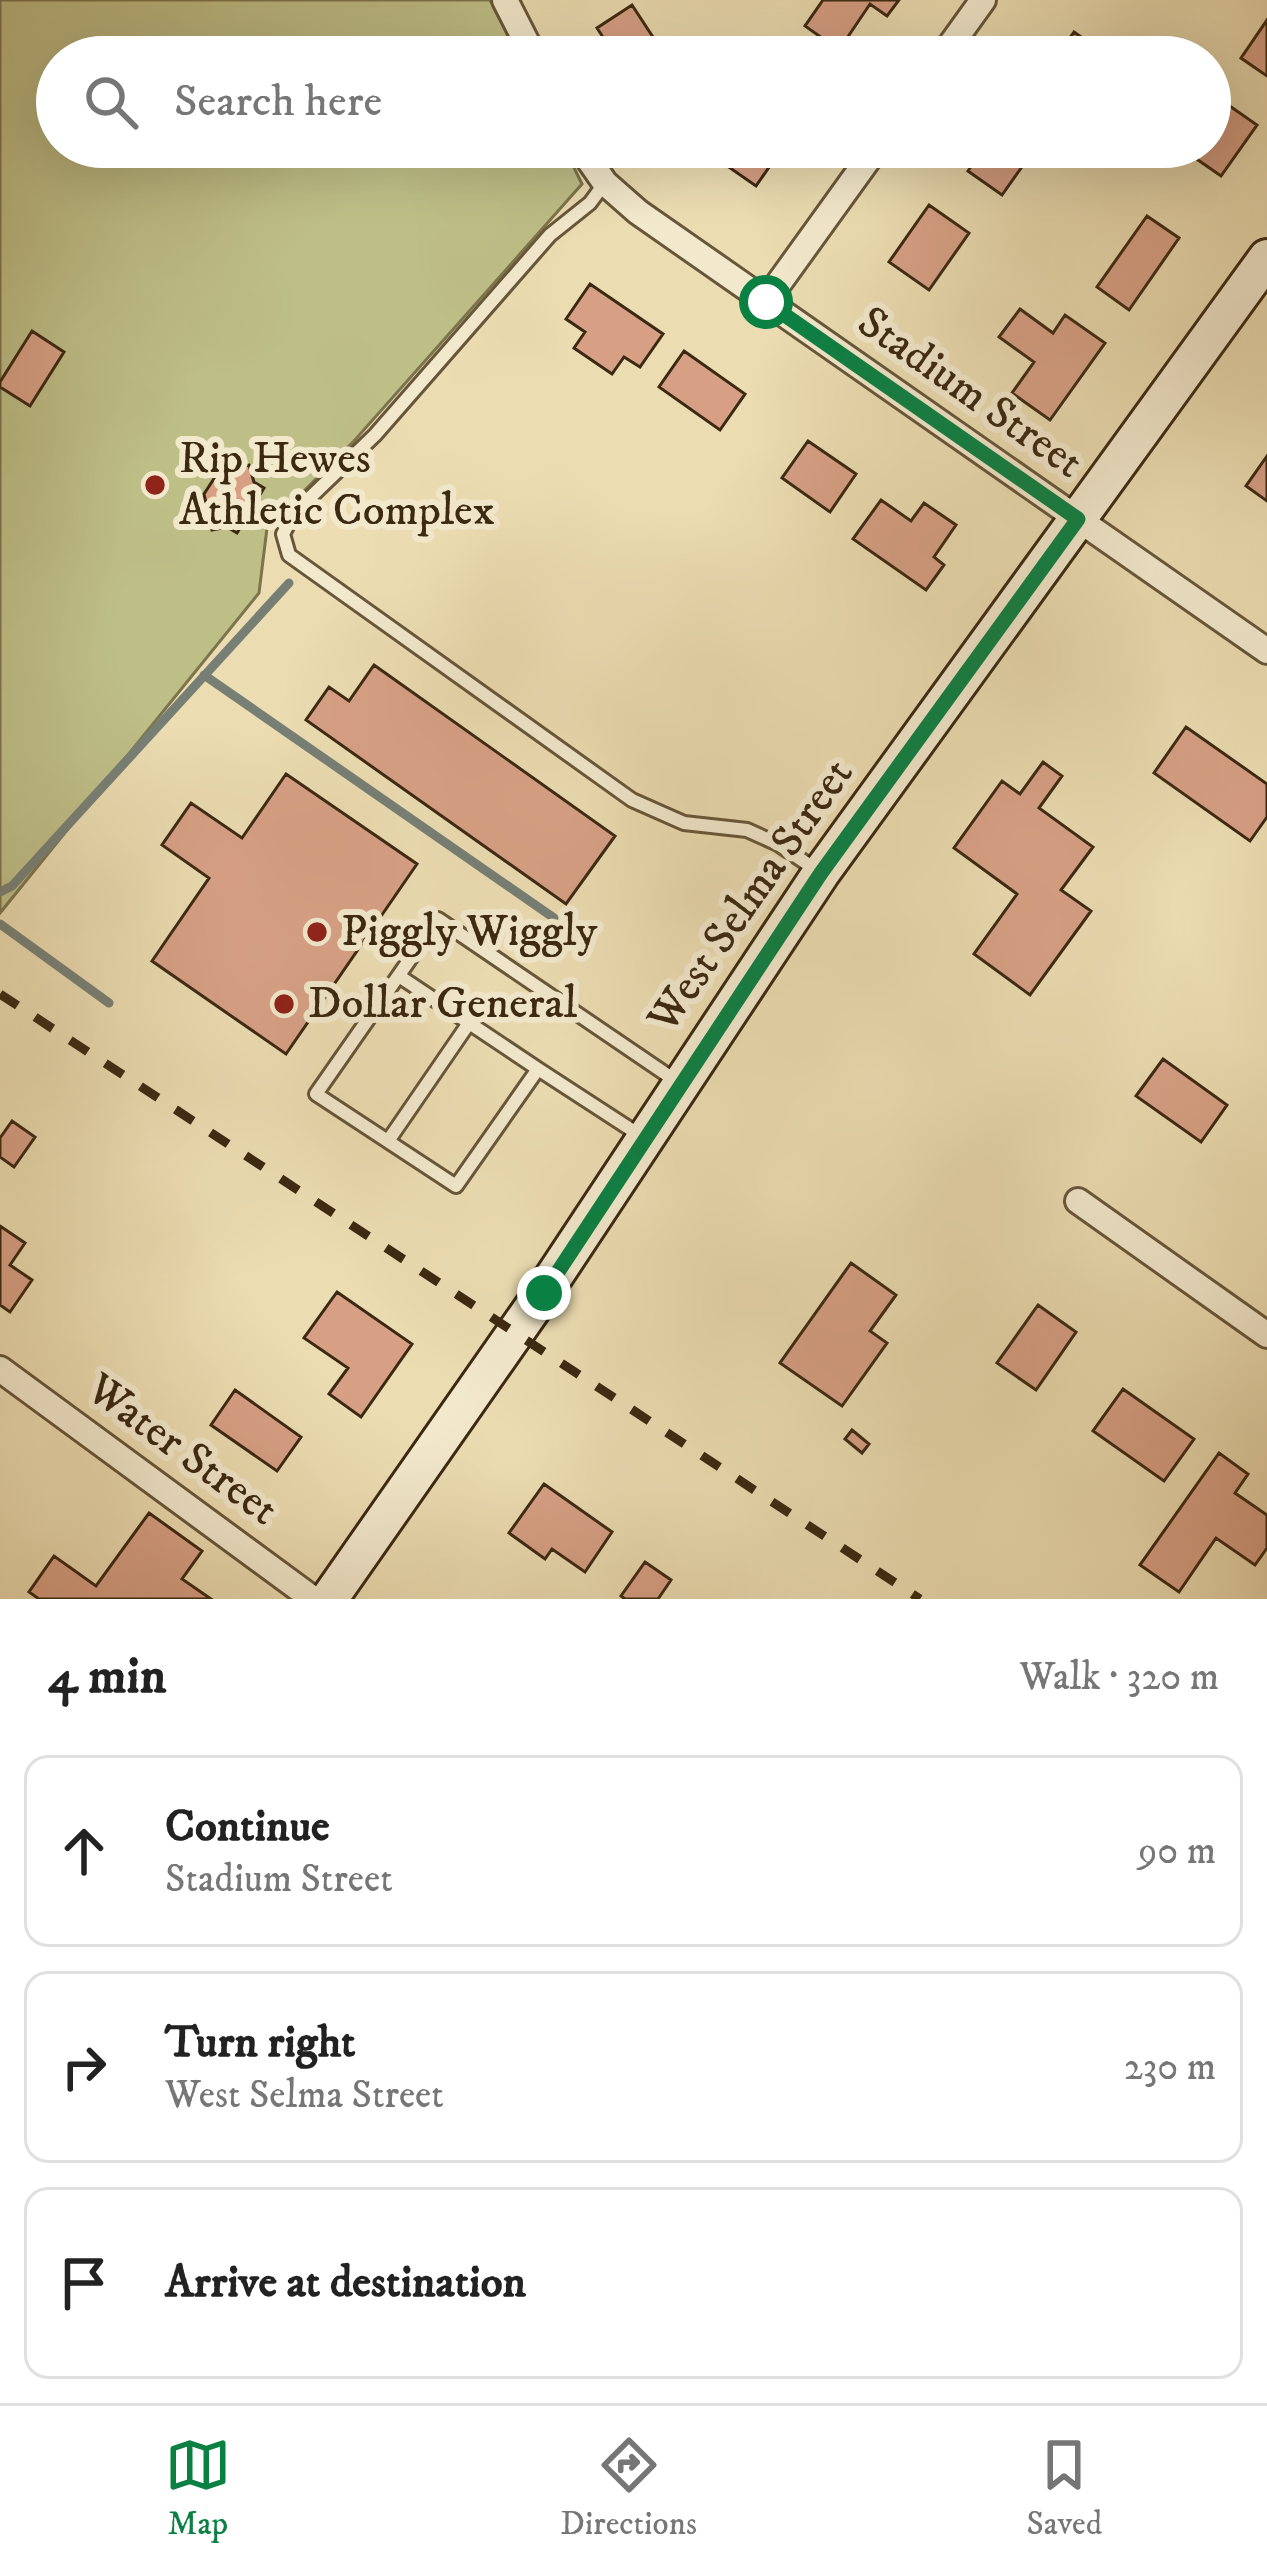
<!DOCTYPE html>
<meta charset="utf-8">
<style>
:root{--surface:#fff;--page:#f6f6f6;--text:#222;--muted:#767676;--line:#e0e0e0;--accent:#0b8043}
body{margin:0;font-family:"IM FELL DW Pica",serif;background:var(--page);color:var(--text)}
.stop{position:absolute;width:36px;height:36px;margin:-27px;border:9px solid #0b8043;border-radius:50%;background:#fff}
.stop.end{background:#0b8043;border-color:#fff;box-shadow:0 3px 12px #0008}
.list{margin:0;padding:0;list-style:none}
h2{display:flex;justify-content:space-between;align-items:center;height:156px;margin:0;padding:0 48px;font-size:51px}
h2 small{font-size:39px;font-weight:400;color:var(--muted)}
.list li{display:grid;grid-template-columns:78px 1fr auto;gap:36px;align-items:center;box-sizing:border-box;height:192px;margin:0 24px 24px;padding:0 24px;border:3px solid var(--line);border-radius:24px}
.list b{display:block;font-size:45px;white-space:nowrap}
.list p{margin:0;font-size:39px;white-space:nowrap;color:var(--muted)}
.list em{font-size:39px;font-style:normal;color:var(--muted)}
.icon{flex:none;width:66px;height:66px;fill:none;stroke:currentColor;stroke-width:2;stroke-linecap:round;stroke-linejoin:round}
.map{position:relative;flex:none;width:1267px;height:1599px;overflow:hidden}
.search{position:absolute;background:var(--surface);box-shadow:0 12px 48px #0002;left:36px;right:36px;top:36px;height:132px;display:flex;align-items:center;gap:30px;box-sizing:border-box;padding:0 42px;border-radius:66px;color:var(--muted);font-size:45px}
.sheet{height:804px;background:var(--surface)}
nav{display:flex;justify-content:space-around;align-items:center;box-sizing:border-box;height:168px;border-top:3px solid var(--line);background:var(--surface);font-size:33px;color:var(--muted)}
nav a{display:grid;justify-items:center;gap:6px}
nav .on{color:var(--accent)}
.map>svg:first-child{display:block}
.garden{fill:#bebe87;stroke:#7c744c;stroke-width:3}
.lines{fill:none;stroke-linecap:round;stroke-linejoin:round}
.stream{stroke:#777f75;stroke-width:9}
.building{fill:#d7a085;stroke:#3b2911;stroke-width:3}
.lane-casing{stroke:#675639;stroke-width:18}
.street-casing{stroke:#675639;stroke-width:30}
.secondary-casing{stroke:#3b2911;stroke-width:42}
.lane{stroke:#f2e8cc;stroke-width:12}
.street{stroke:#f2e8cc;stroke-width:24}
.secondary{stroke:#f2e8cc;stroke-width:36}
.rail{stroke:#3b2911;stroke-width:9;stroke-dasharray:21 21;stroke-linecap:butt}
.route{stroke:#0b8043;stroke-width:15}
.poi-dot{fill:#8f2418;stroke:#f2e8cc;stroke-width:4.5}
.labels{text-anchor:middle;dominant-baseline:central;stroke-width:12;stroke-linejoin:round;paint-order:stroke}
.street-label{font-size:45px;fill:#3b2911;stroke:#f2e8cc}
.poi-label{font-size:45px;fill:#3b2911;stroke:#f2e8cc;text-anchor:start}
</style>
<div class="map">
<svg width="1267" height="1599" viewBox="0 0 1267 1599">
<rect width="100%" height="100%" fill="#ebdcb1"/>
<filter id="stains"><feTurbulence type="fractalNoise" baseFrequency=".00167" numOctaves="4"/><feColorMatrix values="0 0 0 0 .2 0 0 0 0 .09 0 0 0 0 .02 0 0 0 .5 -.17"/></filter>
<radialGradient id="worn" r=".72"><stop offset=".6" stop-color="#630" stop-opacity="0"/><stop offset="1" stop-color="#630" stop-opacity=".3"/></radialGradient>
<path class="garden" d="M0,0H490L519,57H57V147H564L582,184L354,441L267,528L259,593L0,913Z"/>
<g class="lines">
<path class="stream" d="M204,675L554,918
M0,892L12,886L289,583
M0,924L109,1003"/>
</g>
<path class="building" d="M823,0H899L887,16L870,4L839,50L805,26Z
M632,5L666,57H616L597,28Z
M1267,20V76L1241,58Z
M1074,32L1105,54L1103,57H1056Z
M1224,102L1257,125L1221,176L1188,153L1192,147H1210V122Z
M700,147H783L756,186Z
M984,147H1036L1002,195L968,171Z
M929,205L969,233L929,290L889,262Z
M1147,216L1179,238L1129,310L1097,287Z
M590,284L663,334L640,367L624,357L612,374L574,348L585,332L566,319Z
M1020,309L1053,333L1065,315L1105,343L1050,420L1012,393L1034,362L999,337Z
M32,331L64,352L30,406L0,387V382Z
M684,351L745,394L720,430L659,387Z
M808,441L856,474L830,512L782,478Z
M1267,456V501L1246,486Z
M249,465L254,482L264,488L237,533L227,527L212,530L204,494L217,474Z
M881,500L911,521L924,503L956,525L934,557L944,565L926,590L853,539Z
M374,665L615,836L566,904L306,720L329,687L349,701Z
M1186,727L1267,784V817L1250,841L1154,773Z
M1043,762L1062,776L1039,808L1093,847L1061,890L1091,911L1030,995L974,954L1017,894L954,848L1002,781L1020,794Z
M286,774L417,864L286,1054L152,961L209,878L162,845L191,803L242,838Z
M1163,1059L1227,1105L1201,1142L1136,1096Z
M12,1121L35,1137L14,1167L0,1157V1138Z
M0,1226L25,1243L10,1265L32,1280L10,1312L0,1305Z
M851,1263L896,1295L870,1331L887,1343L842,1406L780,1363Z
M337,1292L412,1344L361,1417L329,1394L348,1368L304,1338Z
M1038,1305L1076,1332L1036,1390L997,1363Z
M1123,1389L1194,1439L1164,1481L1093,1431Z
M235,1390L301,1437L277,1471L211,1425Z
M852,1430L869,1444L862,1453L845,1439Z
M1219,1453L1248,1474L1235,1493L1267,1515V1548L1255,1565L1216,1538L1179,1592L1140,1565Z
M544,1484L612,1532L585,1572L552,1549L545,1559L509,1533Z
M149,1513L202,1551L182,1579L211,1599H39L29,1592L54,1556L96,1586Z
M645,1562L671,1580L658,1599H625L621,1596Z"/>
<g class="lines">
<defs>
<path id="lane" d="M604,184L590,203L550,235L375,435L294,513L283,534L289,555L632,800L684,823L747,830L778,844L815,869
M399,976L538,1069
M641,1136L538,1069L456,1186L316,1094L438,919L679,1083
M388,1141L469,1023"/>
<path id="street" d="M505,0L534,57
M942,57L983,0
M580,147L605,183L638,212L1267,651
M766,301L877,147
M1078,1201L1267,1335
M0,1369L313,1599"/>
<path id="secondary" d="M329,1599L543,1293L821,873L1267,258"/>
</defs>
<use href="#lane" class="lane-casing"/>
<use href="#street" class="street-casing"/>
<use href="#secondary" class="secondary-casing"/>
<use href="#lane" class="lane"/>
<use href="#street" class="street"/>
<use href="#secondary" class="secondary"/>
<path class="rail" d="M0,994L920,1599"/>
</g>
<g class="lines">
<path class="route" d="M544,1293L821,873L1078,519L766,302"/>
</g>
<g class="poi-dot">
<circle cx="155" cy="485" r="12"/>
<circle cx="317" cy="932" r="12"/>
<circle cx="284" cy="1004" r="12"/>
</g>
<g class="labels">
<g class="street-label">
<text transform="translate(970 393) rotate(35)">Stadium Street</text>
<text transform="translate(751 896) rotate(-55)">West Selma Street</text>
<text transform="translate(182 1450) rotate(36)">Water Street</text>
</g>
<g class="poi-label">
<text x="179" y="459">Rip Hewes<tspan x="179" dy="52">Athletic Complex</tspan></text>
<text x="341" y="932">Piggly Wiggly</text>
<text x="308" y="1004">Dollar General</text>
</g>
</g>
<rect width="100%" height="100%" filter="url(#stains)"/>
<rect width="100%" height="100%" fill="url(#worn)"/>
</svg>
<div class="stop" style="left:766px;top:302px"></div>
<div class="stop end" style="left:544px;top:1293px"></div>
<div class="search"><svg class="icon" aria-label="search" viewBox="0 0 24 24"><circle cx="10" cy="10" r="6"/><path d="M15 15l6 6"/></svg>Search here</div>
</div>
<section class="sheet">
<h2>4 min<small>Walk · 320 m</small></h2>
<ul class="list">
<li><svg class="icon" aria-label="ahead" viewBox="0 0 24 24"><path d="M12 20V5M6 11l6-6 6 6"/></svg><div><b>Continue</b><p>Stadium Street</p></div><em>90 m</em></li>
<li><svg class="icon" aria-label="right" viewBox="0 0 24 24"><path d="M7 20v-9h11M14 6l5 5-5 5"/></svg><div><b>Turn right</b><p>West Selma Street</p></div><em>230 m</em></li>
<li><svg class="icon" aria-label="arrive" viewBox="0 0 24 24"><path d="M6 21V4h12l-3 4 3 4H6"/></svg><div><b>Arrive at destination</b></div></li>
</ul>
</section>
<nav>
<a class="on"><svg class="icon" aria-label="map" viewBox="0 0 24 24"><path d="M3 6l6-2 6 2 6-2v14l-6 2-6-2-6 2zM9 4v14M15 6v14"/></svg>Map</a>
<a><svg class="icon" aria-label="directions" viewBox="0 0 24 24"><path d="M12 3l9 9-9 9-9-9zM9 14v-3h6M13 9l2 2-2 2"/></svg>Directions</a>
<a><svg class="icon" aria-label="saved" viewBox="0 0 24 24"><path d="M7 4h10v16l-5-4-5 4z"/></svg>Saved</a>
</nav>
